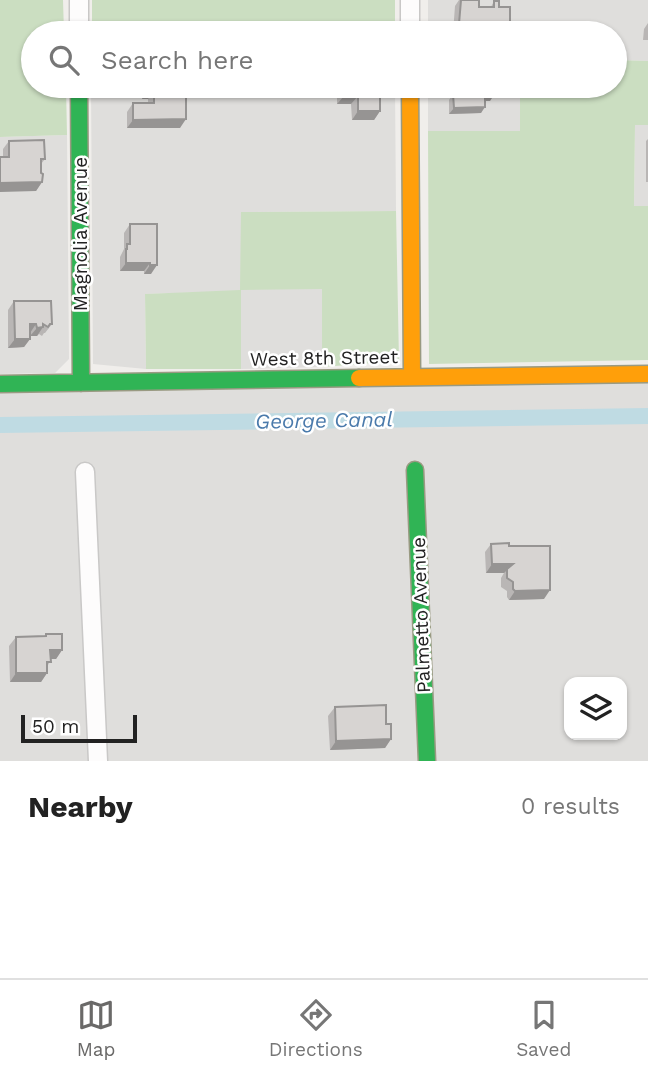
<!DOCTYPE html>
<style>
:root{--surface:#fff;--page:#f2f2f2;--text:#222;--muted:#767676;--line:#e0e0e0;--accent:#6a6968}
body{margin:0;font-family:"Work Sans",sans-serif;background:var(--page);color:var(--text)}
.controls{position:absolute;right:21px;bottom:21px;display:grid;overflow:hidden;border-radius:14px;box-shadow:0 2px 5px #0004}
.controls button{width:63px;height:63px;display:grid;place-items:center;padding:0;border:0;border-bottom:2px solid var(--line);background:var(--surface);color:var(--text);font:35px sans-serif}
.scale{position:absolute;left:21px;bottom:18px;width:116px;box-sizing:border-box;padding-left:7px;border:4px solid #222;border-top:0;font-size:19px;line-height:24px;white-space:nowrap;color:#222;-webkit-text-stroke:5px #fff;paint-order:stroke}
.list{margin:0;padding:0;list-style:none}
h2{display:flex;justify-content:space-between;align-items:center;height:91px;margin:0;padding:0 28px;font-size:30px}
h2 small{font-size:23px;font-weight:400;color:var(--muted)}
.icon{flex:none;width:38px;height:38px;fill:none;stroke:currentColor;stroke-width:2;stroke-linecap:round;stroke-linejoin:round}
.map{position:relative;flex:none;width:648px;height:761px;overflow:hidden}
.search{position:absolute;background:var(--surface);box-shadow:0 2px 5px #0004;left:21px;right:21px;top:21px;height:77px;display:flex;align-items:center;gap:18px;box-sizing:border-box;padding:0 24px;border-radius:38px;color:var(--muted);font-size:26px}
.sheet{height:217px;background:var(--surface)}
nav{display:flex;justify-content:space-around;align-items:center;box-sizing:border-box;height:98px;border-top:2px solid var(--line);background:var(--surface);font-size:19px;color:var(--muted)}
nav a{display:grid;justify-items:center;gap:4px}
nav .on{color:var(--accent)}
.map>svg:first-child{display:block}
.residential{fill:#dfdedc;fill-rule:evenodd}
.forest{fill:#cbdec1}
.lines{fill:none;stroke-linecap:round;stroke-linejoin:round}
.canal{stroke:#bfdbe3;stroke-width:16}
.street-casing{stroke:#c9c8c7;stroke-width:21}
.fast-casing{stroke:#999a82;stroke-width:19}
.slow-casing{stroke:#999a82;stroke-width:19}
.street{stroke:#fdfcfc;stroke-width:18}
.fast{stroke:#30b455;stroke-width:16}
.slow{stroke:#ff9f0a;stroke-width:16}
.wall{fill:#b9b6b5}
.shaded-wall{fill:#969493}
.building{fill:#d7d4d2;stroke:#969493;stroke-width:2}
.labels{text-anchor:middle;dominant-baseline:central;stroke-width:5;stroke-linejoin:round;paint-order:stroke}
.street-label{font-size:19px;fill:#222;stroke:#fff}
.water-label{font-size:21px;font-style:italic;fill:#4a7aab;stroke:#fff}
</style>
<div class="map">
<svg width="648" height="761" viewBox="0 0 648 761">
<rect width="100%" height="100%" fill="#f0eeeb"/>
<path class="residential" d="M428,0H648V61L615,60V33H428Z
M91,86H395L396,211L241,212L322,289V367L241,369V291L145,294L146,369L93,364Z
M428,86H520V131H428Z
M635,125H648V206L634,207Z
M67,135L69,359L55,373L0,374V137Z
M648,379V761H0V389ZM569,682H622V735H569Z"/>
<path class="forest" d="M0,0H63L64,33H33V86H66L67,135L0,137Z
M92,0H395V33H92Z
M615,60L648,61V125H635L634,206H648V360L429,364L428,131H520V86H615Z
M396,211L399,361L322,367V289L241,290V369H146L145,294L240,290L241,212Z"/>
<g class="lines">
<path class="canal" d="M0,425L648,416"/>
<defs>
<path id="street" d="M79,0V33
M410,0V33
M85,472L98,761"/>
<path id="fast" d="M79,86L81,383
M0,384L359,378
M415,470L427,761"/>
<path id="slow" d="M410,86L412,377
M359,378L648,374"/>
</defs>
<use href="#street" class="street-casing"/>
<use href="#fast" class="fast-casing"/>
<use href="#slow" class="slow-casing"/>
<use href="#street" class="street"/>
<use href="#fast" class="fast"/>
<use href="#slow" class="slow"/>
</g>
<path class="wall" d="M459,0H479V7H491L494,1L499,7L504,32L453,33L455,6Z
M648,23V40H643L644,29Z
M138,86H186L180,128H127V112L133,103H148V99H142V92L138,89Z
M337,86H375V94L380,111L374,120H352L351,104H337Z
M462,86H494L490,101H485L481,113L449,114V100L453,94H462Z
M648,139V182H646V141Z
M9,141L45,159L41,164L42,182L36,191L3,157V149Z
M130,224H157L151,274H144V271H120V257L124,249V233Z
M14,301L52,324L45,333H44L42,336L39,334L37,336H30V339L24,347L8,348V310Z
M491,544L509,546L544,599L509,600L507,597V591L501,587V578L504,573H486L485,552Z
M46,634L62,650L56,659H51L47,667V673L41,682H10L9,646L16,637L44,636Z
M335,707L386,724L391,739L385,748L330,750L328,716Z"/>
<path class="shaded-wall" d="M459,24H461L455,33H453Z
M479,24H510L504,32H473Z
M148,90H154L148,99H142Z
M485,95H494L490,101H481Z
M344,96H358L351,104H337Z
M485,107L481,113L449,114L454,108Z
M358,111H380L374,120H352Z
M186,119L180,128H127L133,120Z
M42,182L36,191L0,192V183Z
M126,263H150L144,271H120Z
M150,265H157L151,274H144Z
M30,324H36L30,333Z
M43,327L37,336H30L37,328Z
M15,339H30L24,347L8,348Z
M492,564H513L504,573H486Z
M550,590L544,599L509,600L515,591Z
M50,650H62L56,659H44Z
M16,673H47L41,682H10Z
M391,739L385,748L330,750L336,741Z"/>
<path class="building" d="M461,0H479V7H494V1H499V7H510V24H479V33H461V24H459Z
M148,86H186V119L133,120V103H154V90H148Z
M343,86H375V94H380V111H358V96H344Z
M466,86H494V95H485V107L454,108L453,94H467Z
M44,140L45,159H41V173L43,174L42,182L0,183V157H9V141Z
M130,224H157V265H150V263H126V249H127V244H130Z
M14,301H51L52,324H50L48,327L43,324V327L37,328L36,324H30V339H15Z
M509,543V546H550V590L515,591L513,589V582L507,578V569L513,564H492L491,544Z
M46,634H62V650H50L51,662H47V673H16V637L46,636Z
M386,705V724H391V739L336,741L335,707Z"/>
<g class="labels">
<g class="street-label">
<text transform="translate(80 234) rotate(-90)">Magnolia Avenue</text>
<text transform="translate(324 358) rotate(-1)">West 8th Street</text>
<text transform="translate(421 615) rotate(-92)">Palmetto Avenue</text>
</g>
<g class="water-label">
<text transform="translate(324 420) rotate(-1)">George Canal</text>
</g>
</g>
</svg>
<div class="controls">
<button><svg class="icon" aria-label="layers" viewBox="0 0 24 24"><path d="M12 4l9 5-9 5-9-5zM3 14l9 5 9-5"/></svg></button>
</div>
<div class="scale">50 m</div>
<div class="search"><svg class="icon" aria-label="search" viewBox="0 0 24 24"><circle cx="10" cy="10" r="6"/><path d="M15 15l6 6"/></svg>Search here</div>
</div>
<section class="sheet">
<h2>Nearby<small>0 results</small></h2>
<ul class="list">
</ul>
</section>
<nav>
<a class="on"><svg class="icon" aria-label="map" viewBox="0 0 24 24"><path d="M3 6l6-2 6 2 6-2v14l-6 2-6-2-6 2zM9 4v14M15 6v14"/></svg>Map</a>
<a><svg class="icon" aria-label="directions" viewBox="0 0 24 24"><path d="M12 3l9 9-9 9-9-9zM9 14v-3h6M13 9l2 2-2 2"/></svg>Directions</a>
<a><svg class="icon" aria-label="saved" viewBox="0 0 24 24"><path d="M7 4h10v16l-5-4-5 4z"/></svg>Saved</a>
</nav>
